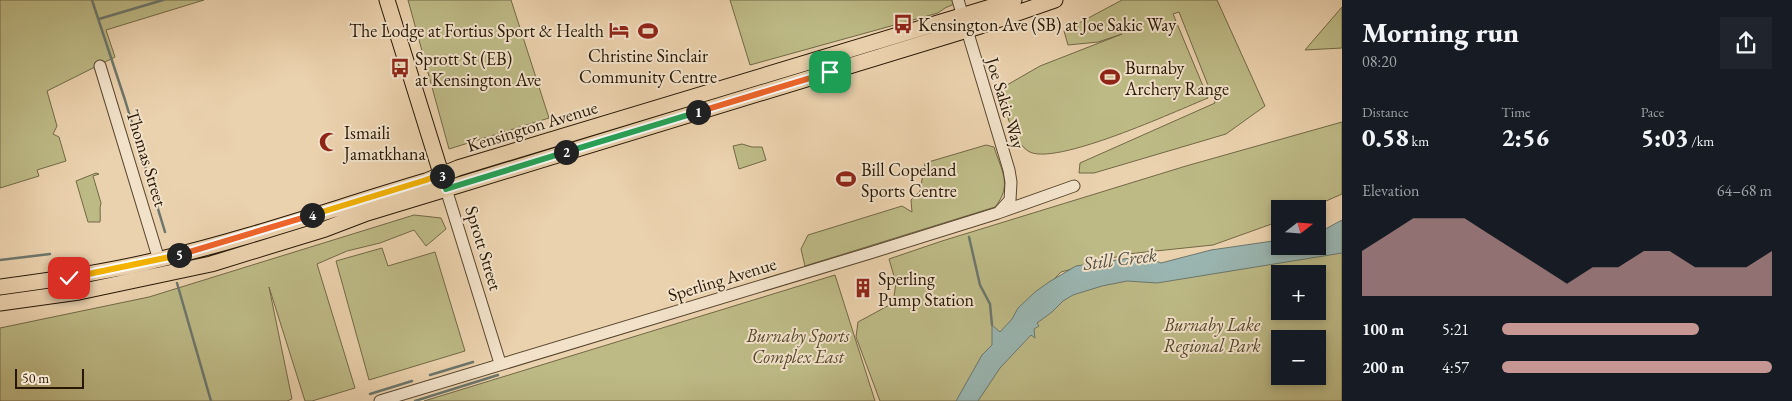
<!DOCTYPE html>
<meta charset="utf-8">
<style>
:root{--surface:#171b24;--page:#20242c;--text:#f1f3f6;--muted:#9ea1a6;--accent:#c59692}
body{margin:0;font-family:"EB Garamond",serif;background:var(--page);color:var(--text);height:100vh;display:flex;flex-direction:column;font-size:19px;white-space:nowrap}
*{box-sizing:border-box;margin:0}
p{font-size:16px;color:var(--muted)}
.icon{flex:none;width:28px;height:28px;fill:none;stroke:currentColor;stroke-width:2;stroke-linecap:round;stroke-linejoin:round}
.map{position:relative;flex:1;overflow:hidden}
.drawer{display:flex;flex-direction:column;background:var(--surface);width:450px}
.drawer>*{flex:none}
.needle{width:32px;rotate:73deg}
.fabs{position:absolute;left:1271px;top:200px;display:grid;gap:10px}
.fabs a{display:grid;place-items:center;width:55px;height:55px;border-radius:0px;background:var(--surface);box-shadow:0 2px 8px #0003;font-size:25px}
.scale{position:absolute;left:15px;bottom:12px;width:69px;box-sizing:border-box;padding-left:5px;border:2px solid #281705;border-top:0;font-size:14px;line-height:18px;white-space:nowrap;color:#281705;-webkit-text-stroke:4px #f2e2ca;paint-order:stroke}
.pin{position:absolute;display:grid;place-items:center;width:42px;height:42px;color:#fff;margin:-21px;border-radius:10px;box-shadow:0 2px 8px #0006}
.km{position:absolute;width:25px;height:25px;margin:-12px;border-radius:50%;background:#222;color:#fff;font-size:14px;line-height:25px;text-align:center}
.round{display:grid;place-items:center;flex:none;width:52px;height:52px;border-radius:0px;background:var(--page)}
.summary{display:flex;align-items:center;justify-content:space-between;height:85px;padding:0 20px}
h1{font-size:28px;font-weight:800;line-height:38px}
.stats{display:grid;grid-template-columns:repeat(3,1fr);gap:8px;height:85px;padding:5px 20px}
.stats div{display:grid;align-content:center}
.stats b{font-size:25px;font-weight:800}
.stats small{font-size:14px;font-weight:400}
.stats p{font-size:14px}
.chart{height:140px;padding:10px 20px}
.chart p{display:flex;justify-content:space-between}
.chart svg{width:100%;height:90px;margin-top:5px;fill:var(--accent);opacity:.7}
ul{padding:0 20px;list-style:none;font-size:16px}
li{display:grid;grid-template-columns:80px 60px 1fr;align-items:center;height:38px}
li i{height:12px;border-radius:6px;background:var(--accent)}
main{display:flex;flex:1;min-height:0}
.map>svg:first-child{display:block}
.green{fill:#bdba86;stroke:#726846;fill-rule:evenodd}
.water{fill:#9ab6b2;stroke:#6c766d}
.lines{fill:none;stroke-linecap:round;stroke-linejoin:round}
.stream{stroke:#6c766d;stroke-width:2.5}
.minor-casing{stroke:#59462f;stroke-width:13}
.major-casing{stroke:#281705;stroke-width:17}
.minor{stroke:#f2e2ca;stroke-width:11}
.major{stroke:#ebd2ae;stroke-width:15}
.split-1-casing{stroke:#fff;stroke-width:10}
.split-2-casing{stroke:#fff;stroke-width:10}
.split-3-casing{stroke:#fff;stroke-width:10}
.split-4-casing{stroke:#fff;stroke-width:10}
.split-5-casing{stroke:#fff;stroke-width:10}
.split-6-casing{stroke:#fff;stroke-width:10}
.split-1{stroke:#f0652b;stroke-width:6}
.split-2{stroke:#22a559;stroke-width:6}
.split-3{stroke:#22a559;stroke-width:6}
.split-4{stroke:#f5b400;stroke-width:6}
.split-5{stroke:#f0652b;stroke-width:6}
.split-6{stroke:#f5b400;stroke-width:6}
.labels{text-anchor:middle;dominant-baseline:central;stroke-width:4;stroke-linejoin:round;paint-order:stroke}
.poi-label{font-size:18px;fill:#281705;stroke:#f2e2ca;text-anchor:start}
.street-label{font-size:18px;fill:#281705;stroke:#f2e2ca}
.park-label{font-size:18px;font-style:italic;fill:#55482c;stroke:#f2e2ca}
.water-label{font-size:19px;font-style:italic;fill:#504f42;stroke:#f2e2ca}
</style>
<main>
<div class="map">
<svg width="1342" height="401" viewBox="0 0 1342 401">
<rect width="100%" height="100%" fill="#ebd2ae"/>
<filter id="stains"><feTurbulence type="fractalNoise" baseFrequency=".004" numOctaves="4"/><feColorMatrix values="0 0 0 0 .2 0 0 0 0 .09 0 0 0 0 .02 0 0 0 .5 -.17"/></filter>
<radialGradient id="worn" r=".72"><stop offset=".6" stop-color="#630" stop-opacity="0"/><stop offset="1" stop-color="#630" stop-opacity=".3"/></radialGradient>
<path class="green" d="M 0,0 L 204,0 L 106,30 L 115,57 L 47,91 L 57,126 L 53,134 L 59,137 L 66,161 L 37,170 L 39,176 L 0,188 Z
M 408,0 L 511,0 L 549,118 L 449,149 Z
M 730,0 L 964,0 L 945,8 L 938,13 L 750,65 Z
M 1122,0 L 1217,0 L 1265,106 L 1226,134 L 1094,173 L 1079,173 L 1080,163 L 1215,103 L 1179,12 L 1173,14 L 1208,98 C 1178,110 1053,168 1028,151 C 1016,143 1009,123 1006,111 C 1004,103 1004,96 1000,89 L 1040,66 L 1122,34 L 1098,42 L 1068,45 L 1064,31 Z
M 1342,7 L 1342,48 L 1305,50 Z
M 1342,122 L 1342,194 L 1308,209 L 1280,209 L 1280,221 L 1213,245 L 1127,254 L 1061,272 L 1010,324 L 959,401 L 880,401 L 856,337 L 858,322 L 893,303 L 896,283 L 889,259 L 942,241 L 1186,166 Z
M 742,144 L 752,147 L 762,147 L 766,160 L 739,169 L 733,146 Z
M 986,145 L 994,147 C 1001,170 1013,185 995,207 L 805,266 L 801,249 L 808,235 L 902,206 L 912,212 L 911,200 L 920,191 L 925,163 Z
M 96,173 L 99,174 L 93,176 L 101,203 C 99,208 101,216 100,222 L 88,222 L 76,181 Z
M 414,215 L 441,218 L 446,229 L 426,246 L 414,230 L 380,243 L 347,251 L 317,264 L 355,388 L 312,401 L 305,401 L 269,287 L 292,399 L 287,401 L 0,401 L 0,328 L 149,297 Z
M 1342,246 L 1342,401 L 974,401 L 1051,300 L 1113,278 ZM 1280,274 L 1318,274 L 1318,311 L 1280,311 ZM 1280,339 L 1318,339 L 1318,376 L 1280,376 Z
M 382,248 L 388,266 L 435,252 L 465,351 L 369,380 L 336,261 Z
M 835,275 L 875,401 L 424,401 Z"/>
<path class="water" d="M 1342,220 L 1342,253 L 1157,283 L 1127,281 L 1102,286 L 1073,295 L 1063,301 L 1052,312 L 1037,323 L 1039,326 L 1034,329 L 1035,338 L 1031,335 L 1000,368 L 978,401 L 956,401 L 982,355 L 992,345 L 992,325 L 1000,332 L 1012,319 L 1018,308 L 1035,292 L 1049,282 L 1076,266 L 1144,256 L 1161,263 L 1211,250 L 1280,240 L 1280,246 L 1318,246 L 1318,233 Z"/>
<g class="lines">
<path class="stream" d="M 92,0 L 125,100 L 165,232
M 99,19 L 163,0
M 969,237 L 980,285 L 990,304 L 992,325
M 0,260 L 50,254
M 177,283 L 211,401
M 430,375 L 473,362
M 370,394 L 412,381
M 415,401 L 498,375"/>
<defs>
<path id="minor" d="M 958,0 L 1009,170 L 1011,182 L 1010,200 L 1000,211
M 100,66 L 159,260
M 446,189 L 500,363
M 380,401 L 870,253 L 998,213 L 1074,186"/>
<path id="major" d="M 387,0 L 444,183
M 0,287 C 54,280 108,272 161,259 C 250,238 338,207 426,181 L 458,168 L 1014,0
M 0,303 L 79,292 L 211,264 L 325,229 L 367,213 L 446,189 L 980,26 L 1055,0"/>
</defs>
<use href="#minor" class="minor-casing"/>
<use href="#major" class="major-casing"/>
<use href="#minor" class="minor"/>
<use href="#major" class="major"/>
</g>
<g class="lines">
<defs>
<path id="split-1" d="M 698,112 L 830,72"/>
<path id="split-2" d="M 566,152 L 698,112"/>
<path id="split-3" d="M 442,176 L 446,189 L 566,152"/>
<path id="split-4" d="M 312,215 L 426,180 L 441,174 L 442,176"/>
<path id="split-5" d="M 179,255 L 312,215"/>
<path id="split-6" d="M 69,278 L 179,255"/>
</defs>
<use href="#split-1" class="split-1-casing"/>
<use href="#split-2" class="split-2-casing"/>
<use href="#split-3" class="split-3-casing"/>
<use href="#split-4" class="split-4-casing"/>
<use href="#split-5" class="split-5-casing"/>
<use href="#split-6" class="split-6-casing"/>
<use href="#split-1" class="split-1"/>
<use href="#split-2" class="split-2"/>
<use href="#split-3" class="split-3"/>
<use href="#split-4" class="split-4"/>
<use href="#split-5" class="split-5"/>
<use href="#split-6" class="split-6"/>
</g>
<defs>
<symbol id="bus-bare" viewBox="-9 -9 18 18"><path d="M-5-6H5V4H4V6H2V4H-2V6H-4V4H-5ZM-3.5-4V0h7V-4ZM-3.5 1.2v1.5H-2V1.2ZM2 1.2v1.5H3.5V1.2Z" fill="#8f2418" stroke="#f2e2ca" stroke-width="2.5" paint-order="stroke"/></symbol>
<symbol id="hotel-bare" viewBox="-9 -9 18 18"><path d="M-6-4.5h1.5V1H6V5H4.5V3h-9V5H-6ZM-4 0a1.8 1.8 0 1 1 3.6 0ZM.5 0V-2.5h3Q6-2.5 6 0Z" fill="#8f2418" stroke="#f2e2ca" stroke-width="2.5" paint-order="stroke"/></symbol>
<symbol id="stadium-bare" viewBox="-9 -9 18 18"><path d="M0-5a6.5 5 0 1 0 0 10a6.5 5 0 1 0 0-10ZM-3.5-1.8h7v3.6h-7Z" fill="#8f2418" stroke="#f2e2ca" stroke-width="2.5" paint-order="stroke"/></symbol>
<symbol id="mosque-bare" viewBox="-9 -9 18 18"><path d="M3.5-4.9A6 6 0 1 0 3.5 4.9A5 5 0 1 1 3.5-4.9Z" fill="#8f2418" stroke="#f2e2ca" stroke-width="2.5" paint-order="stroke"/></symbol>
<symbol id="building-bare" viewBox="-9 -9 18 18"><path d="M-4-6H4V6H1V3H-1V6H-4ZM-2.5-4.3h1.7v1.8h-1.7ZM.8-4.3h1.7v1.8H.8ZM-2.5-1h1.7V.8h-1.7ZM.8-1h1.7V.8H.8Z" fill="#8f2418" stroke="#f2e2ca" stroke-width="2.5" paint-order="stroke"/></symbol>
</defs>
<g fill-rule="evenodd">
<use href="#bus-bare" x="889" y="10" width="28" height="28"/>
<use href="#hotel-bare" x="605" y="16" width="28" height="28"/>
<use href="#stadium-bare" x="634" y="17" width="28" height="28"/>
<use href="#bus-bare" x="386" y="54" width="28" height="28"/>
<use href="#stadium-bare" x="1096" y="63" width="28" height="28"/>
<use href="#mosque-bare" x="315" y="128" width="28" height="28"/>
<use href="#stadium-bare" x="832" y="165" width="28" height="28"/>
<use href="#building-bare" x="849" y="274" width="28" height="28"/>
</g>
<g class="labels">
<g class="poi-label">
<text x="918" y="24">Kensington Ave (SB) at Joe Sakic Way</text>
<text x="604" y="30" text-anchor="end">The Lodge at Fortius Sport &amp; Health</text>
<text x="648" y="55" text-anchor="middle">Christine Sinclair<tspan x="648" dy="21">Community Centre</tspan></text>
<text x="415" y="58">Sprott St (EB)<tspan x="415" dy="21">at Kensington Ave</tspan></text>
<text x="1125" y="67">Burnaby<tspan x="1125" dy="21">Archery Range</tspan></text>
<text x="344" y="132">Ismaili<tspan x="344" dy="21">Jamatkhana</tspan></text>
<text x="861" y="169">Bill Copeland<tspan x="861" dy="21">Sports Centre</tspan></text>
<text x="878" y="278">Sperling<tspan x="878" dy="21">Pump Station</tspan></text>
</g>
<g class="street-label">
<text transform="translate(1006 103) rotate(73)">Joe Sakic Way</text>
<text transform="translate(532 126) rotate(-17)">Kensington Avenue</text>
<text transform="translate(147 158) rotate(73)">Thomas Street</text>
<text transform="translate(484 248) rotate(73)">Sprott Street</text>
<text transform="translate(722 279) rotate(-17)">Sperling Avenue</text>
</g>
<g class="park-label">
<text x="1212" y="324">Burnaby Lake<tspan x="1212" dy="21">Regional Park</tspan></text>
<text x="798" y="335">Burnaby Sports<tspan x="798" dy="21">Complex East</tspan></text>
</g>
<g class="water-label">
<text transform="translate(1120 259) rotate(-7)">Still Creek</text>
</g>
</g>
<rect width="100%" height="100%" filter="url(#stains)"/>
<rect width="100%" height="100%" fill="url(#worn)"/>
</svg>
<div class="fabs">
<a><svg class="needle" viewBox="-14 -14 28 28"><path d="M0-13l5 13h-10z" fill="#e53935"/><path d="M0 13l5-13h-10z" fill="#9ea1a6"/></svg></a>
<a>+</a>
<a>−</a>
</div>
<div class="scale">50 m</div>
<div class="pin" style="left:830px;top:72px;background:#1e9e55"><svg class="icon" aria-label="arrive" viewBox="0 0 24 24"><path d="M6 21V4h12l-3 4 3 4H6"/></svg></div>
<div class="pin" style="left:69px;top:278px;background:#d93025"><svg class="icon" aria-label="check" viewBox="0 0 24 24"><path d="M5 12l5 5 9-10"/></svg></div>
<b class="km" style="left:698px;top:112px">1</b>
<b class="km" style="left:566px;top:152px">2</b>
<b class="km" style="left:442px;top:176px">3</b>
<b class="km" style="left:312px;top:215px">4</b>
<b class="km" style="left:179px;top:255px">5</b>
</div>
<section class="drawer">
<div class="summary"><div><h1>Morning run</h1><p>08:20</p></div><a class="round"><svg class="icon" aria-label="share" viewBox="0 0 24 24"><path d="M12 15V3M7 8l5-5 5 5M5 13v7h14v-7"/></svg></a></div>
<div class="stats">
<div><p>Distance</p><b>0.58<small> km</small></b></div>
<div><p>Time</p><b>2:56</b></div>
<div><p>Pace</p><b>5:03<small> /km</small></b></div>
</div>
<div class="chart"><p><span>Elevation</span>64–68 m</p>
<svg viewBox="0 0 160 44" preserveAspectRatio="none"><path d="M0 44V22L10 14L20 6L30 6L40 6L50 14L60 22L70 30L80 38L90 30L100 30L110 22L120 22L130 30L140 30L150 30L160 22V44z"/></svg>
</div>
<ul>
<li><b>100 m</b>5:21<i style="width:73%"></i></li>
<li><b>200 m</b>4:57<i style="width:100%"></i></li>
</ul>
</section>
</main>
